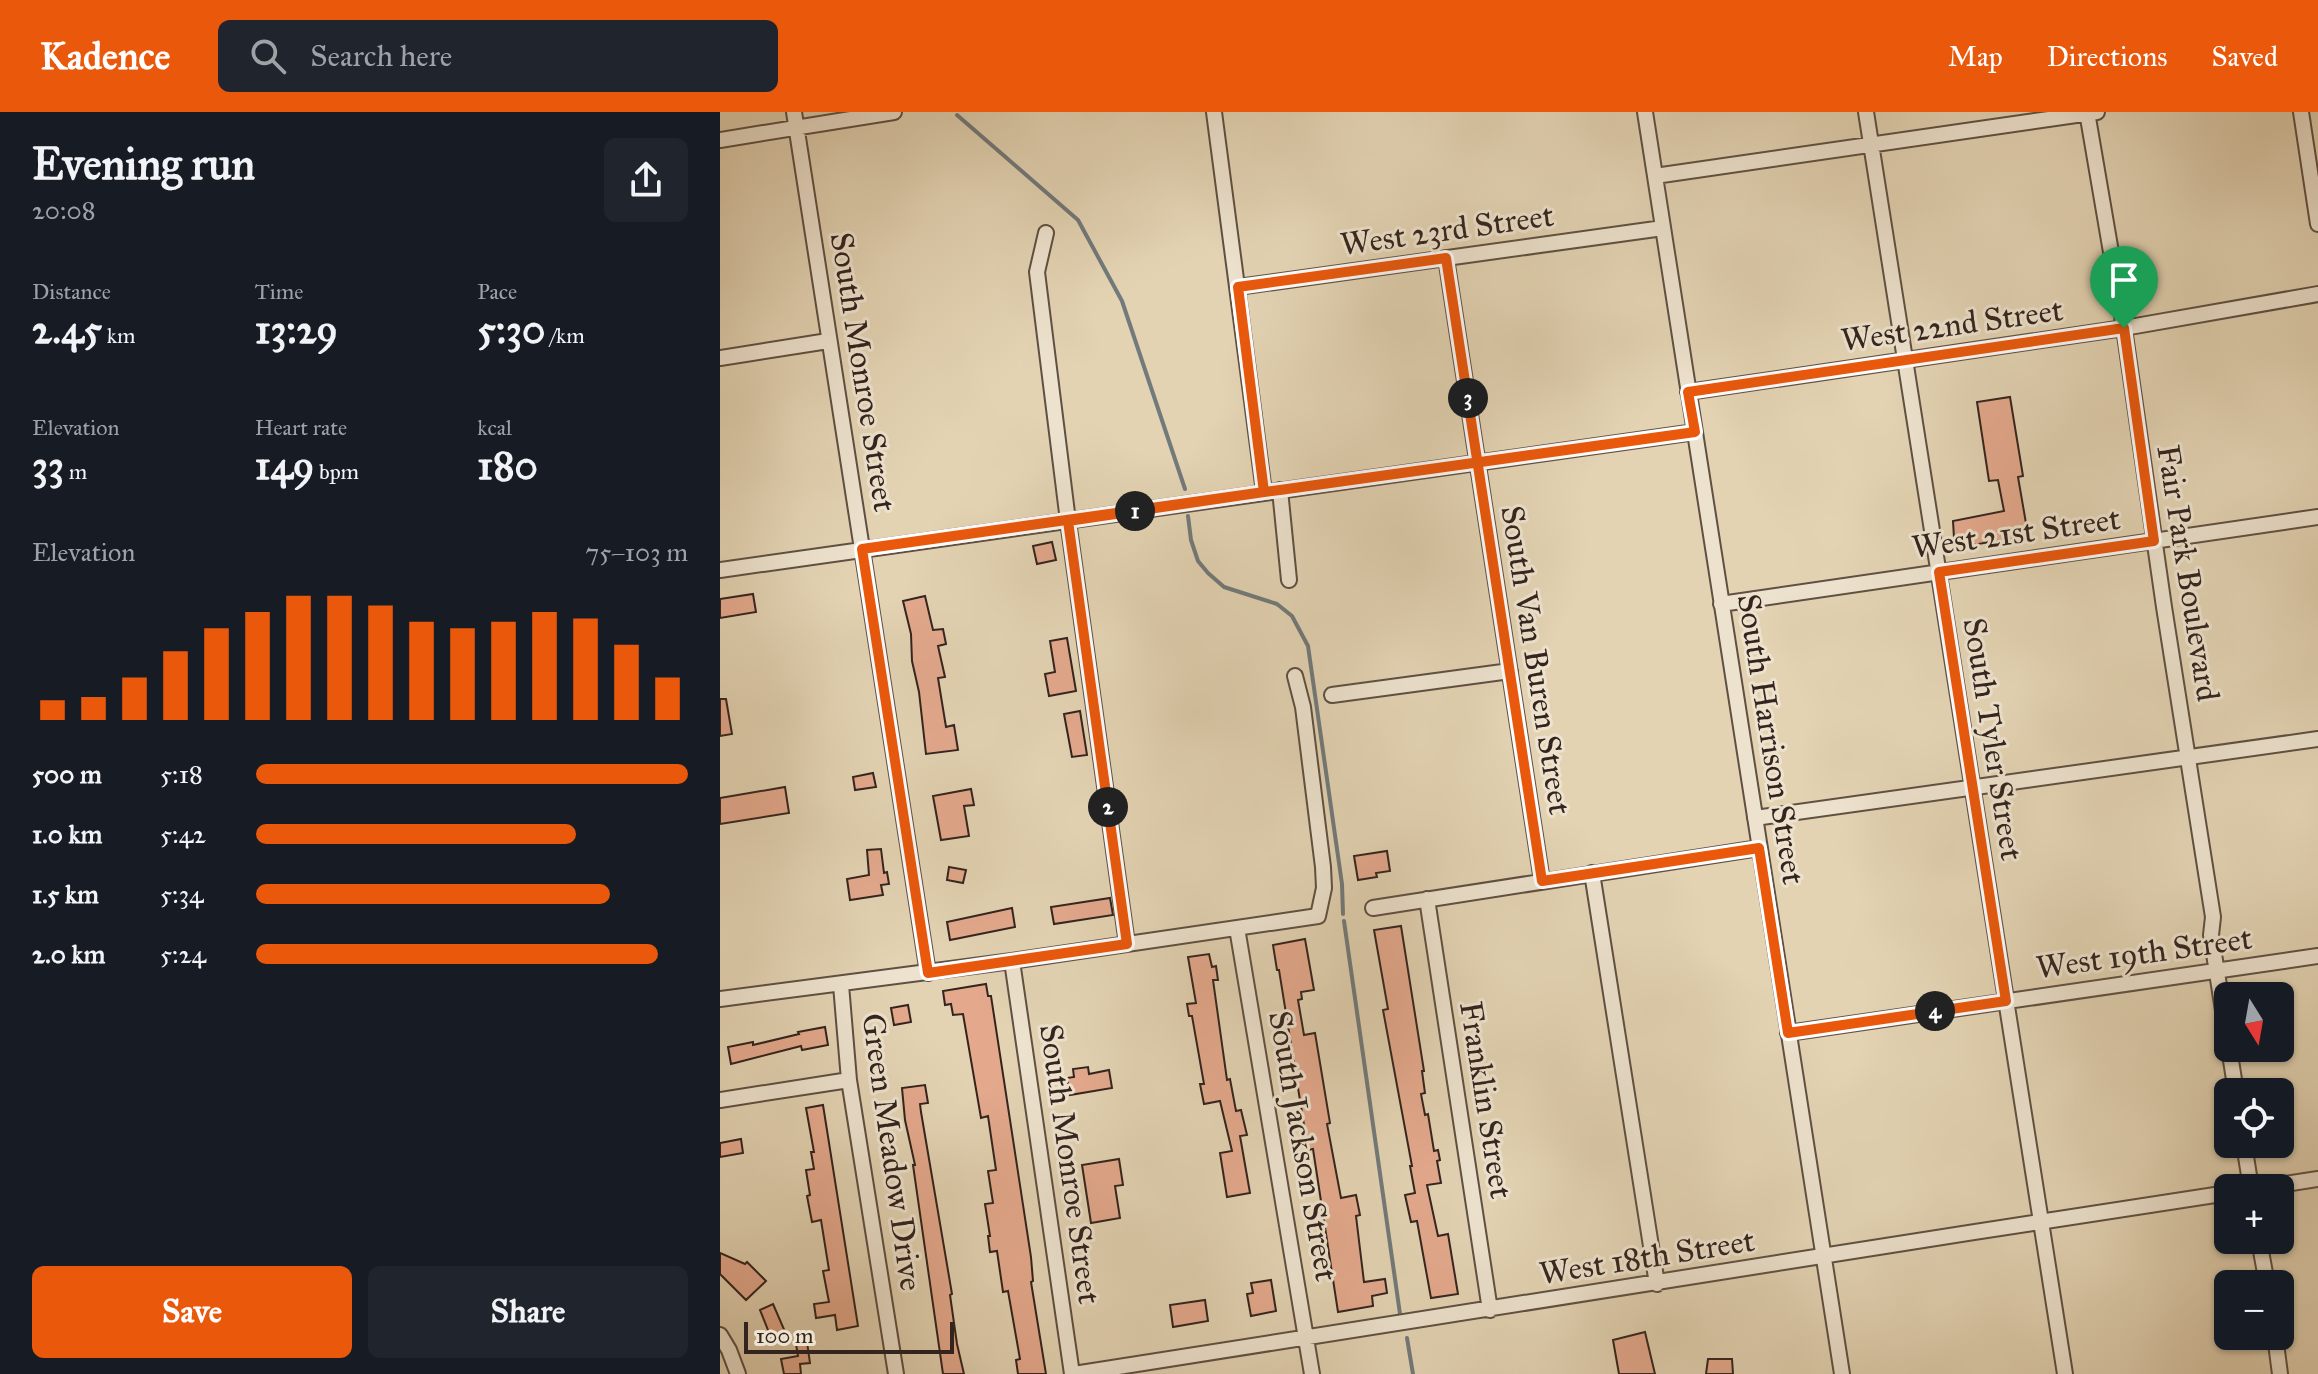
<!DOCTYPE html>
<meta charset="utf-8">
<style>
:root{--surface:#171b24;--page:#20242c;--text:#f1f3f6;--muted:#9ea1a6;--accent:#ea580c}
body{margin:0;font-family:"IM FELL Great Primer",serif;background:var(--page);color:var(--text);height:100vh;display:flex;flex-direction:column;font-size:30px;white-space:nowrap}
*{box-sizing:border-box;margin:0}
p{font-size:26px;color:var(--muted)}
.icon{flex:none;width:44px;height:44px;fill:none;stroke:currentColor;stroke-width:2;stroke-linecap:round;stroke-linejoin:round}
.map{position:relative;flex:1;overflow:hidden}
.panel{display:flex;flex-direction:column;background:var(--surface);width:720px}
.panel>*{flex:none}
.needle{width:52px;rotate:169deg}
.tools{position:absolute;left:1494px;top:870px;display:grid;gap:16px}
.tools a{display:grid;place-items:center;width:80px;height:80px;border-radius:12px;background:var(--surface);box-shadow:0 2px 6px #0004;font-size:40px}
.scale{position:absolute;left:24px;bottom:20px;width:210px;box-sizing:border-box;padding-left:8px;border:4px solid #33241e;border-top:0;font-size:22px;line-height:28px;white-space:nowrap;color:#33241e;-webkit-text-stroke:6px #ede2ce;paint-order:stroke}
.pin{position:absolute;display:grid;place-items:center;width:68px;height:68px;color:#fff;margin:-82px -34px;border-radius:50% 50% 50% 0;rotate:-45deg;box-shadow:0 0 8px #0007}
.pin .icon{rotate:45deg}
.km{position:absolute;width:40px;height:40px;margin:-20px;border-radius:50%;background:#222;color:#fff;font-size:22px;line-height:40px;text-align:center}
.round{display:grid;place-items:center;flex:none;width:84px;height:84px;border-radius:12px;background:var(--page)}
.summary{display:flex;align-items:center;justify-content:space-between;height:136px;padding:0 32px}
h1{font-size:44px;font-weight:800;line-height:60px}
.stats{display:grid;grid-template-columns:repeat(3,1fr);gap:12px;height:136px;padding:8px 32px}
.stats div{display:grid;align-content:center}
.stats b{font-size:40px;font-weight:800}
.stats small{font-size:22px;font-weight:400}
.stats p{font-size:22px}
.chart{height:224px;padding:16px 32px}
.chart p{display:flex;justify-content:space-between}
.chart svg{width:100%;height:144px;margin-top:8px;stroke:var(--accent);stroke-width:6}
.primary-button{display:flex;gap:16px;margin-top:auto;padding:16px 32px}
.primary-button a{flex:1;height:92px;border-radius:12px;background:var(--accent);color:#fff;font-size:32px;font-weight:800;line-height:92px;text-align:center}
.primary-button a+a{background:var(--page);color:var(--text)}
ul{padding:0 32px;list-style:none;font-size:26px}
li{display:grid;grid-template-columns:128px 96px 1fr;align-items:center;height:60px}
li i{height:20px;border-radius:10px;background:var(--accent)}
header{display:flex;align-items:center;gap:48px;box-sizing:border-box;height:112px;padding:0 40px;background:var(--accent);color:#fff}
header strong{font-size:38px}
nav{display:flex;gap:44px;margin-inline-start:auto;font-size:28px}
.search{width:560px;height:72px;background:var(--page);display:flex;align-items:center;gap:20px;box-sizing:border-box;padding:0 28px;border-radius:12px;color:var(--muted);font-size:30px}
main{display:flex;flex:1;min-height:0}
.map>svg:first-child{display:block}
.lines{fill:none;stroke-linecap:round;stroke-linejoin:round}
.stream{stroke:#727a7b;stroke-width:4}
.building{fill:#e4a98d;stroke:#33241e;stroke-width:2}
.minor-casing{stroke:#5f5043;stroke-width:18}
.minor{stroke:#ede2ce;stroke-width:14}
.route-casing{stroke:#fff;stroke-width:16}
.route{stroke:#ea580c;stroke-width:10}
.labels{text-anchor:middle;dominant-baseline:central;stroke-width:6;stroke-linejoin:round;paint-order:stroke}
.street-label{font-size:32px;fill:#33241e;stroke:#ede2ce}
</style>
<header>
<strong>Kadence</strong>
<div class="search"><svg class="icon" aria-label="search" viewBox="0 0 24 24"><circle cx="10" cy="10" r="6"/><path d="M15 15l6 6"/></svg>Search here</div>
<nav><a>Map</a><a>Directions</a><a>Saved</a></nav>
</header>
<main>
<section class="panel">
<div class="summary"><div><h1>Evening run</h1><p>20:08</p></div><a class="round"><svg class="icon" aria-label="share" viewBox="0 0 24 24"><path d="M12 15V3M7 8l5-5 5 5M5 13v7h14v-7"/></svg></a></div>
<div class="stats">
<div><p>Distance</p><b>2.45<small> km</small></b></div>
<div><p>Time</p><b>13:29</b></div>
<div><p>Pace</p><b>5:30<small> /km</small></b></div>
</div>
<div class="stats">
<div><p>Elevation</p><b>33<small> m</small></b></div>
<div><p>Heart rate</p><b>149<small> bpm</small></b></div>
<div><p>kcal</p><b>180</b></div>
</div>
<div class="chart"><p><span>Elevation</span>75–103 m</p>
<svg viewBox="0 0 160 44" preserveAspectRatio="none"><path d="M5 44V38M15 44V37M25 44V31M35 44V23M45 44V16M55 44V11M65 44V6M75 44V6M85 44V9M95 44V14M105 44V16M115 44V14M125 44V11M135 44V13M145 44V21M155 44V31"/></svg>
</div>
<ul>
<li><b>500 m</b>5:18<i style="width:100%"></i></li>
<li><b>1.0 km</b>5:42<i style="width:74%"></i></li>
<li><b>1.5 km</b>5:34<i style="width:82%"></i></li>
<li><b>2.0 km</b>5:24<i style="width:93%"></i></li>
</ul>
<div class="primary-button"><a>Save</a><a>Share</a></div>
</section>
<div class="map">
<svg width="1598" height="1262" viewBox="0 0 1598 1262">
<rect width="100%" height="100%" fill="#e3d3b3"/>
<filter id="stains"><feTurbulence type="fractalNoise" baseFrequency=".0025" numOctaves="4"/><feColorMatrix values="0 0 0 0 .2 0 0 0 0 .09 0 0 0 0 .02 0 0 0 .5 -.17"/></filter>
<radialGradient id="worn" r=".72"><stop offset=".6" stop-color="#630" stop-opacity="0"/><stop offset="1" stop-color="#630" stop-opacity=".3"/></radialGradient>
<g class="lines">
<path class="stream" d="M 237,3 L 358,108 L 402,189 L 465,377
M 468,404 L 471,428 L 478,449 L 488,461 L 504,475 L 557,492 L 572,504 L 588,534 L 622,772 L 623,802
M 624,809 L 680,1202
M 687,1226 L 693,1262"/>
</g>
<path class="building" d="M 1290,285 L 1303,364 L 1298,365 L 1307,417 L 1294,419 L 1295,426 L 1240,435 L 1236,425 L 1234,426 L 1233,409 L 1284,399 L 1278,368 L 1269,369 L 1257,290 Z
M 332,430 L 336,448 L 317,452 L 313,434 Z
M 33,482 L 36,500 L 0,506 L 0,487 Z
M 205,484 L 213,518 L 223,517 L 226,532 L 218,534 L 225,565 L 218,566 L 226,615 L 234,613 L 238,638 L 206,642 L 199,580 L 192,549 L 191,522 L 183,489 Z
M 347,526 L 356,579 L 329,584 L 325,562 L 335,560 L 330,529 Z
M 0,587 L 6,587 L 12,622 L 0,624 Z
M 360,599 L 367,643 L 352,645 L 344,602 Z
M 153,661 L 156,675 L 135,678 L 133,665 Z
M 65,675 L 69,701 L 0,712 L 0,686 Z
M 251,677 L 254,693 L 244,694 L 249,724 L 221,728 L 213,684 Z
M 161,737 L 164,761 L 167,760 L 169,772 L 161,773 L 163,783 L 130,788 L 127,767 L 149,763 L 147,738 Z
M 667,739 L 670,759 L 656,761 L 657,765 L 638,768 L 634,744 Z
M 229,755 L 246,758 L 243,771 L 227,768 Z
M 390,786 L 393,803 L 334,812 L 331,795 Z
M 292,796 L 295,815 L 230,828 L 227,810 Z
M 681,814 L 704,959 L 702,959 L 705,981 L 701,982 L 705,1003 L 708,1002 L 714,1039 L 718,1038 L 720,1048 L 717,1049 L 721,1071 L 707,1073 L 718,1124 L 728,1122 L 738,1182 L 711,1186 L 697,1109 L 691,1110 L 685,1083 L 695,1081 L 690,1054 L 692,1054 L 663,898 L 668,897 L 654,818 Z
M 585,827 L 594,878 L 581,880 L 582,887 L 578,888 L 584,923 L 595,921 L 610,1011 L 607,1012 L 621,1086 L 636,1083 L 640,1103 L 636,1104 L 644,1170 L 665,1167 L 667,1181 L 652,1184 L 653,1194 L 618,1200 L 593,1037 L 588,1038 L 559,858 L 557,858 L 553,833 Z
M 489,842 L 492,855 L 496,854 L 498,868 L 493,868 L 507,968 L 510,967 L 516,999 L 521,998 L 527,1023 L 520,1024 L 530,1081 L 507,1085 L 500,1041 L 512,1039 L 500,989 L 484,992 L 480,972 L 484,972 L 472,904 L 469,904 L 467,892 L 476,891 L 468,845 Z
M 266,872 L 268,884 L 271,884 L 311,1145 L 313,1169 L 311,1170 L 326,1262 L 298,1262 L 296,1248 L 300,1247 L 288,1179 L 283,1180 L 277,1139 L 270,1140 L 268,1124 L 270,1124 L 265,1092 L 273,1091 L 268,1059 L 276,1058 L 268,1004 L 261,1006 L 243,902 L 233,903 L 231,892 L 225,893 L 223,879 Z
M 188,893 L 191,910 L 174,913 L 171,896 Z
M 105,915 L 108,933 L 82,938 L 81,934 L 11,952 L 8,935 L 33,930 L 33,933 L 79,922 L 78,920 Z
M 368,955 L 369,962 L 389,958 L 392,976 L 350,983 L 347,966 L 354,965 L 353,957 Z
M 205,973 L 208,991 L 200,992 L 201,1000 L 232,1182 L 230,1183 L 237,1232 L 244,1262 L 223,1262 L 193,1053 L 195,1053 L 185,1008 L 182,976 Z
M 103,993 L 138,1214 L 117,1218 L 115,1203 L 96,1206 L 94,1192 L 109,1190 L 103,1159 L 109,1158 L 101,1108 L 92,1110 L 87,1084 L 90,1083 L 86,1058 L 94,1057 L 91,1040 L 94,1040 L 86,996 Z
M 21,1027 L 23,1041 L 0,1045 L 0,1031 Z
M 399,1047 L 403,1073 L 395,1074 L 400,1106 L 371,1111 L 362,1053 Z
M 0,1141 L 25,1152 L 27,1150 L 46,1169 L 26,1188 L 0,1162 Z
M 551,1168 L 556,1199 L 531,1204 L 527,1182 L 533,1181 L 531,1171 Z
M 485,1188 L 488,1209 L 453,1215 L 450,1193 Z
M 53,1192 L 66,1222 L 52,1228 L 40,1198 Z
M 925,1220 L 935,1262 L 899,1262 L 893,1228 Z
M 87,1230 L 90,1251 L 80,1252 L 81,1262 L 64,1262 L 61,1247 L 78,1244 L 76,1232 Z
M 988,1247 L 1012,1247 L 1013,1262 L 986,1262 Z"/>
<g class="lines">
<defs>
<path id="minor" d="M 74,0 L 208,861
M 494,0 L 544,380
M 925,0 L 1122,1262
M 1146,0 L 1345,1262
M 1367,0 L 1404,216 L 1444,495 L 1493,805 L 1491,823 L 1508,930
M 1581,0 L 1598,112
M 0,28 L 174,0
M 935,64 L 1377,0
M 326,121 L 317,160 L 348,409 L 407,832
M 726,146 L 822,769
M 518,175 L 943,116
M 0,246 L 108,229
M 968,280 L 1404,216 L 1598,182
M 560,378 L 569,468
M 0,458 L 975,320
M 1001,492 L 1598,405
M 612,583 L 790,559
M 1035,706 L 1598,627
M 872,761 L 937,1172
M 707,787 L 770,1198
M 653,796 L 1039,736
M 517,816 L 592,1262
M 292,849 L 352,1262
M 121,873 L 129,968 L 176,1262
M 0,887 L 292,849 L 598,804 L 604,776 L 603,755 L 583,595 L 575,564
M 1068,921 L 1598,844
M 1509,936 L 1516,980
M 0,988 L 129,968
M 1524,1032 L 1531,1076
M 1539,1076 L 1598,1067
M 1539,1128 L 1547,1172
M 0,1223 L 9,1238 L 18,1262
M 1555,1224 L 1560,1262
M 354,1262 C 739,1203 1123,1139 1508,1081"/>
</defs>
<use href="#minor" class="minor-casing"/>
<use href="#minor" class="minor"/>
</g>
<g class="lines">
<defs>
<path id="route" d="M 1404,216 L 968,280 L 975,320 L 560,378 L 544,380 C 410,400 276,419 142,437 L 208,861 L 407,832 L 348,409 L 544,380 L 518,175 L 726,146 C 758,354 790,561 822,769 L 1039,736 L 1068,921 L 1286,889 L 1219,460 L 1434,429 L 1404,216"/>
</defs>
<use href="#route" class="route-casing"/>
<use href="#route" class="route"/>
</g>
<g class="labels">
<g class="street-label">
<text transform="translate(727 118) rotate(-8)">West 23rd Street</text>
<text transform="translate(1232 213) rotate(-8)">West 22nd Street</text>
<text transform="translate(143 260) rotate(81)">South Monroe Street</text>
<text transform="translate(1296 421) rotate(-8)">West 21st Street</text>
<text transform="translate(1468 461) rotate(81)">Fair Park Boulevard</text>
<text transform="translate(816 548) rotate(81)">South Van Buren Street</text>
<text transform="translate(1051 627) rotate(81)">South Harrison Street</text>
<text transform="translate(1273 627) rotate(81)">South Tyler Street</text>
<text transform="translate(1424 841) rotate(-8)">West 19th Street</text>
<text transform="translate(766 988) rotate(81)">Franklin Street</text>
<text transform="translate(583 1034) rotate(80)">South Jackson Street</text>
<text transform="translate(172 1040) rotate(82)">Green Meadow Drive</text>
<text transform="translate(350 1052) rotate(82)">South Monroe Street</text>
<text transform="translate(927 1145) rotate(-9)">West 18th Street</text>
</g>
</g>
<rect width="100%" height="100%" filter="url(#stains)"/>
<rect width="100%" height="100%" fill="url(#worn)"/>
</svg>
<div class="tools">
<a><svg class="needle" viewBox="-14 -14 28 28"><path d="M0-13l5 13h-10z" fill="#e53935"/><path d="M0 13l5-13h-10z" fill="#9ea1a6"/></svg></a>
<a><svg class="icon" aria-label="locate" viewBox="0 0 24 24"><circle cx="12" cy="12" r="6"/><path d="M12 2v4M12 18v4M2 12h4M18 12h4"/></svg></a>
<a>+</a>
<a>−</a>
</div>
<div class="scale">100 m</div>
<div class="pin" style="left:1404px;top:216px;background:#1e9e55"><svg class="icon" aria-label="arrive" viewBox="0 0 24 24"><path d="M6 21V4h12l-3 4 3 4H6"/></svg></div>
<b class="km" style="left:415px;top:399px">1</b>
<b class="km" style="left:388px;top:695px">2</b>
<b class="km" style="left:748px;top:286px">3</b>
<b class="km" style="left:1215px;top:899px">4</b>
</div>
</main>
